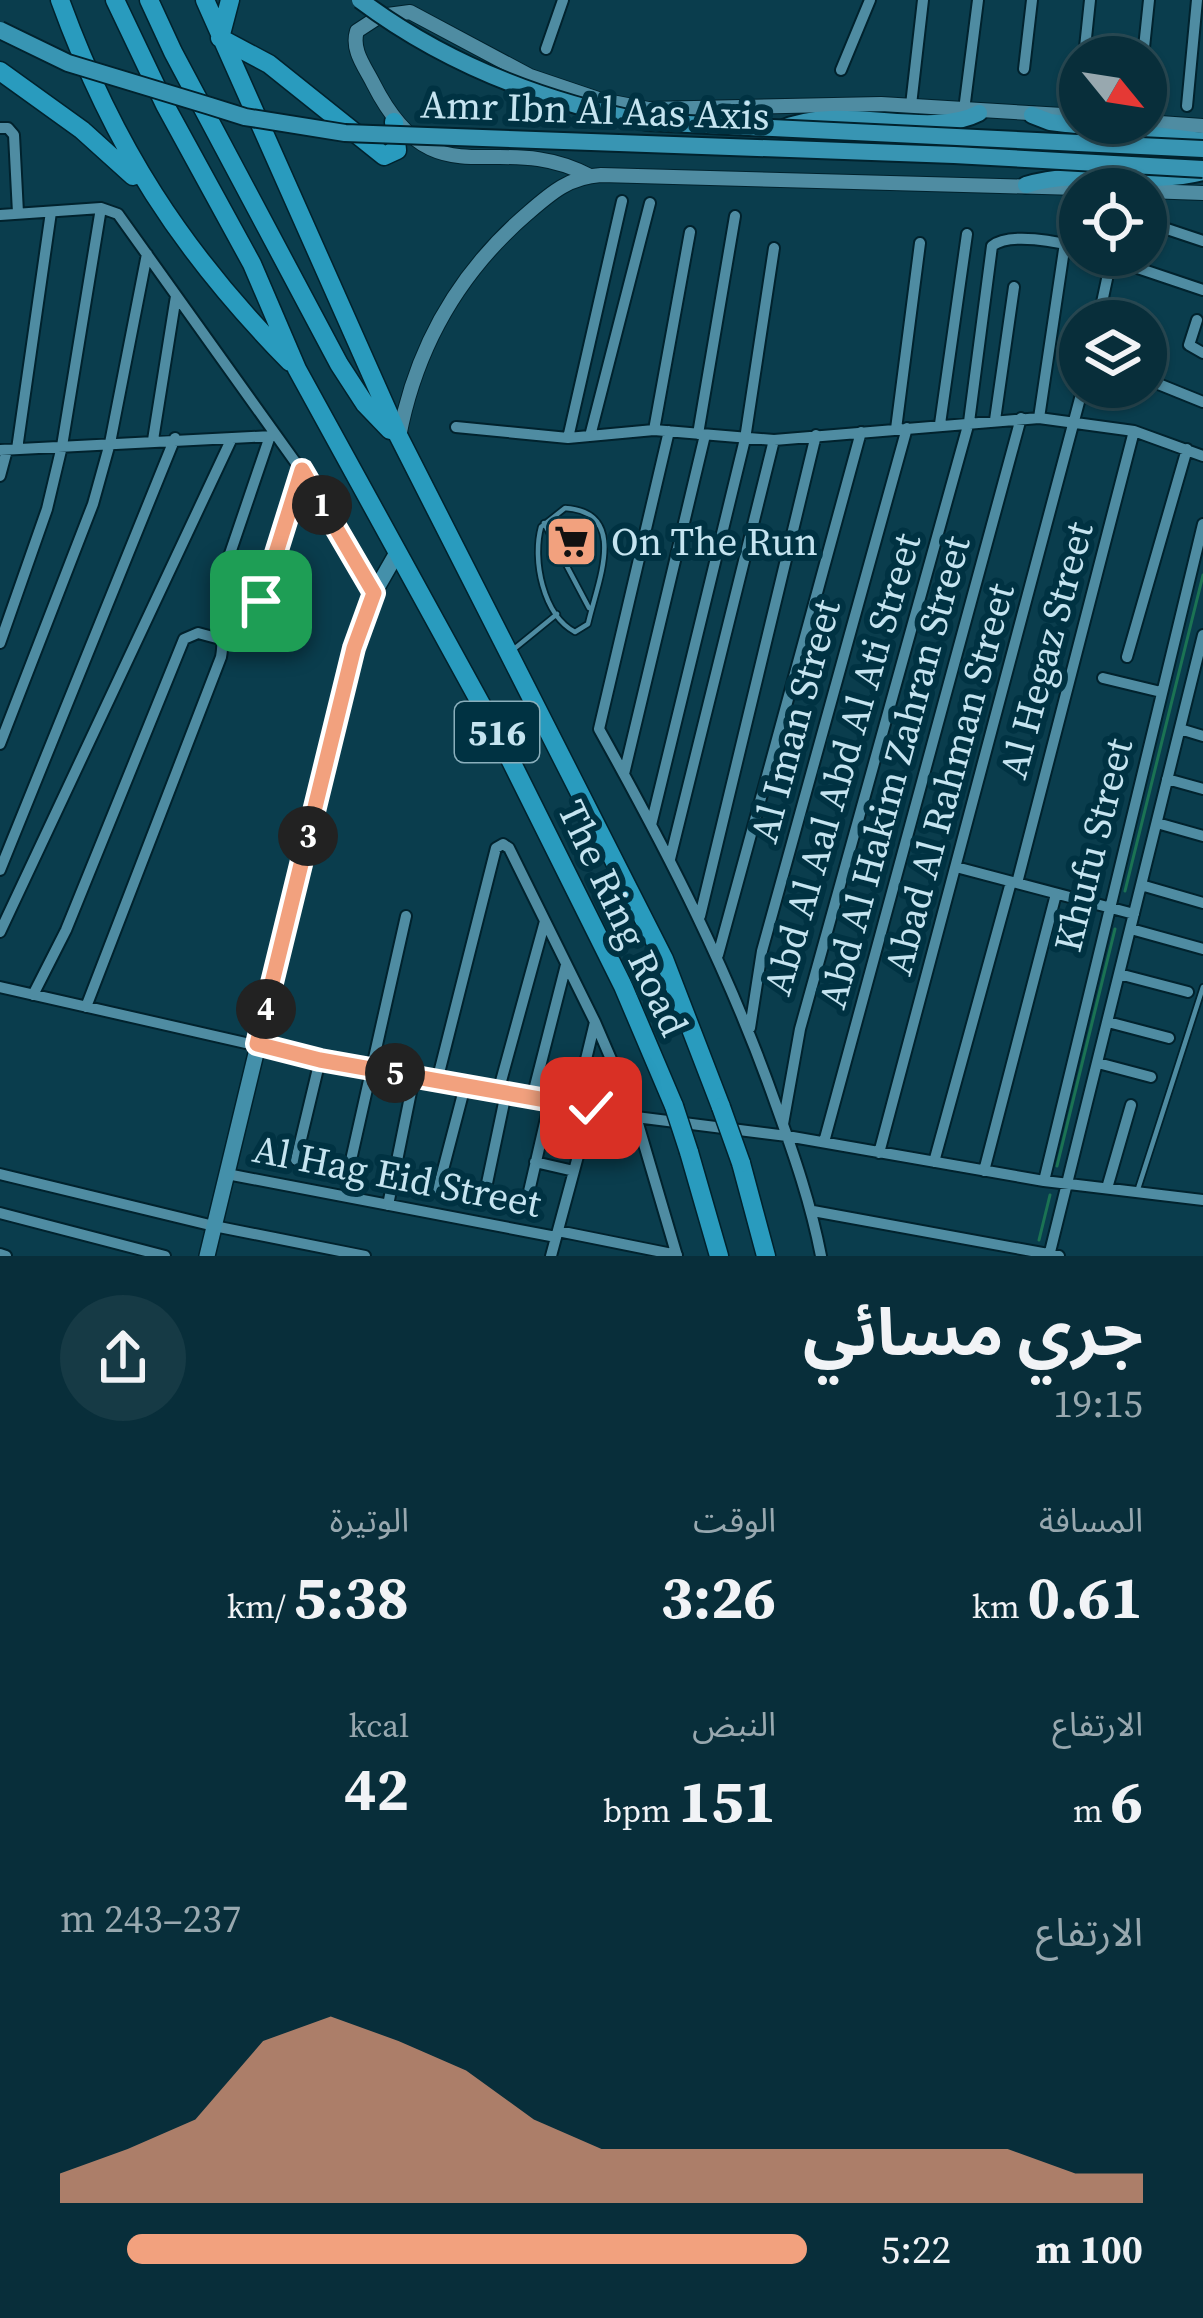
<!DOCTYPE html>
<html lang="ar">
<meta charset="utf-8">
<style>
:root{--surface:#082e3a;--page:#163a45;--text:#f1f3f6;--muted:#98a8af;--line:#294a54;--accent:#f2a17e}
body{margin:0;font-family:"Source Serif 4","Noto Sans Arabic",serif;background:var(--page);color:var(--text);direction:rtl;height:100vh;display:flex;flex-direction:column;font-size:45px;white-space:nowrap}
*{box-sizing:border-box;margin:0}
p{font-size:39px;color:var(--muted)}
.icon{flex:none;width:66px;height:66px;fill:none;stroke:currentColor;stroke-width:2;stroke-linecap:round;stroke-linejoin:round}
.map{position:relative;height:1256px;overflow:hidden;direction:ltr}
.drawer{display:flex;flex-direction:column;background:var(--surface);flex:1}
.drawer>*{flex:none}
.needle{width:78px;rotate:120deg}
.tools{position:absolute;left:1059px;top:36px;display:grid;gap:24px}
.tools a{display:grid;place-items:center;width:108px;height:108px;border-radius:50%;background:var(--surface);box-shadow:0 3px 9px #0004,0 0 0 3px var(--line);font-size:60px}
.pin{position:absolute;display:grid;place-items:center;width:102px;height:102px;color:#fff;margin:-51px;border-radius:24px;box-shadow:0 6px 18px #0006}
.km{position:absolute;width:60px;height:60px;margin:-30px;border-radius:50%;background:#222;color:#fff;font-size:33px;line-height:60px;text-align:center}
.round{display:grid;place-items:center;flex:none;width:126px;height:126px;border-radius:63px;background:var(--page)}
.summary{display:flex;align-items:center;justify-content:space-between;height:204px;padding:0 60px}
h1{font-size:66px;font-weight:700;line-height:90px}
.stats{display:grid;grid-template-columns:repeat(3,1fr);gap:18px;height:204px;padding:12px 60px}
.stats div{display:grid;align-content:center}
.stats b{font-size:60px;font-weight:700}
.stats small{font-size:33px;font-weight:400}
.stats p{font-size:33px}
.chart{height:336px;padding:24px 60px}
.chart p{display:flex;justify-content:space-between}
.chart svg{width:100%;height:216px;margin-top:12px;fill:var(--accent);opacity:.7}
ul{padding:0 60px;list-style:none;font-size:39px}
li{display:grid;grid-template-columns:192px 144px 1fr;align-items:center;height:90px}
li i{height:30px;border-radius:15px;background:var(--accent)}
.map>svg:first-child{display:block}
.lines{fill:none;stroke-linecap:round;stroke-linejoin:round}
.stream{stroke:#1b7353;stroke-width:3}
.service-casing{stroke:#01222d;stroke-width:8}
.minor-casing{stroke:#01222d;stroke-width:14}
.tertiary-casing{stroke:#01222d;stroke-width:16}
.secondary-casing{stroke:#01222d;stroke-width:18}
.primary-casing{stroke:#01222d;stroke-width:20}
.motorway-casing{stroke:#01222d;stroke-width:21}
.service{stroke:#4f8ca2;stroke-width:4.5}
.minor{stroke:#4f8ca2;stroke-width:10}
.tertiary{stroke:#4f8ca2;stroke-width:14}
.secondary{stroke:#4490aa;stroke-width:15}
.primary{stroke:#3895b3;stroke-width:16}
.motorway{stroke:#299bbe;stroke-width:18}
.primary-bridge-casing{stroke:#01222d;stroke-width:20;stroke-linecap:butt}
.motorway-bridge-casing{stroke:#01222d;stroke-width:21;stroke-linecap:butt}
.primary-bridge{stroke:#3895b3;stroke-width:16}
.motorway-bridge{stroke:#299bbe;stroke-width:18}
.route-casing{stroke:#fff;stroke-width:24}
.route{stroke:#f2a17e;stroke-width:15}
.labels{text-anchor:middle;dominant-baseline:central;stroke-width:12;stroke-linejoin:round;paint-order:stroke}
.shield{fill:#003242;stroke:#8aafbc;stroke-width:3}
.shield-label{font-size:36px;font-weight:bold;fill:#c5e4f0}
.street-label{font-size:39px;fill:#c5e4f0;stroke:#003242}
.poi-label{font-size:39px;fill:#c5e4f0;stroke:#003242;text-anchor:start}
</style>
<div class="map">
<svg width="1203" height="1256" viewBox="0 0 1203 1256">
<rect width="100%" height="100%" fill="#0a3d4d"/>
<g class="lines">
<path class="stream" d="M 1125,891 L 1203,575
M 1057,1166 L 1115,929
M 1039,1240 L 1050,1195"/>
<defs>
<path id="service" d="M 565,508 C 630,512 597,583 588,624 L 575,632 C 543,615 532,560 541,527 Z
M 544,523 L 589,608
M 514,649 L 557,614
M 1137,1192 L 1203,987"/>
<path id="minor" d="M 546,49 L 563,0
M 1084,57 L 1090,0
M 1143,57 L 1149,0
M 1024,69 L 1032,0
M 841,70 L 870,0
M 911,105 L 923,0
M 1187,106 L 1197,0
M 964,110 L 978,0
M 1077,116 L 1080,90
M 0,128 L 8,128 L 14,135 L 18,213
M 0,215 L 101,208 L 118,214 L 301,470 L 374,593
M 1146,222 L 1203,241
M 1099,255 L 1203,290
M 1197,320 L 1189,345 L 1203,353
M 1098,321 L 1107,279
M 1146,379 L 1203,402
M 1039,418 L 1065,243
M 995,420 L 1014,287
M 940,424 L 967,234
M 456,427 L 568,438 L 654,430 L 774,440 L 1039,418 L 1134,431 L 1203,456
M 896,429 L 920,243
M 654,430 L 690,232
M 669,431 L 599,729 C 668,853 729,971 776,1105 C 794,1155 811,1204 821,1256
M 698,434 L 735,216
M 590,436 L 650,203
M 568,438 L 622,201
M 153,440 L 176,296
M 17,449 L 51,212
M 0,450 L 272,436
M 0,476 L 7,450
M 261,601 L 301,470
M 0,643 L 47,509 L 62,446 L 101,208
M 1127,657 L 1187,449
M 1103,678 L 1161,692
M 1180,729 L 1203,736
M 0,744 L 93,504 L 110,443 L 147,254
M 624,774 L 705,435
M 1167,779 L 1203,789
M 1157,823 L 1203,836
M 651,825 L 745,439 L 774,248
M 670,859 L 774,440
M 956,867 L 1134,914
M 0,870 L 175,438
M 1017,883 L 1134,431
M 1141,885 L 1203,903
M 700,916 L 816,435
M 1131,929 L 1203,949
M 0,932 L 232,438
M 718,955 L 861,432
M 1119,974 L 1188,992
M 0,987 L 320,1060 L 636,1117 L 787,1136 L 1044,1181 L 1203,1200
M 33,995 L 66,930 L 184,639 L 198,633 L 224,640
M 86,1007 L 221,657 C 226,631 217,606 221,580 L 270,436
M 1108,1022 L 1169,1038
M 750,1028 L 762,951 L 907,428
M 1098,1063 L 1151,1077
M 437,1081 L 496,848 L 503,844 L 509,848 L 595,1022 L 636,1117 L 677,1256
M 498,1092 L 545,921
M 532,1098 L 566,965
M 575,1105 L 595,1022
M 783,1124 L 800,1029 L 969,422 L 992,246 C 1009,232 1059,241 1080,249
M 824,1142 L 1021,418
M 879,1153 L 1083,387
M 296,1160 L 320,1060
M 535,1162 L 574,1171
M 934,1162 L 1011,882
M 349,1169 L 406,916
M 984,1171 L 1056,894
M 0,1174 L 214,1226 L 365,1256
M 227,1174 L 556,1237
M 1044,1181 L 1203,524
M 486,1188 L 506,1093
M 1107,1188 L 1131,1105
M 438,1189 L 465,1086
M 527,1200 L 550,1101
M 388,1205 L 414,1077
M 813,1211 L 1059,1256
M 0,1213 L 165,1256
M 558,1231 L 677,1255
M 0,1254 L 6,1256
M 551,1256 L 591,1108
M 1049,1256 L 1203,635"/>
<path id="tertiary" d="M 1146,122 L 1203,126
M 590,176 C 496,126 435,206 373,83 C 365,67 351,50 357,31 L 380,16 L 410,12 L 530,76 L 601,100 L 648,109 L 881,104 L 1080,116
M 1146,191 L 1203,193
M 399,437 C 416,347 458,273 528,213 C 551,193 569,177 601,175 L 1112,189"/>
<path id="secondary" d="M 207,1256 L 354,648 L 374,593 L 398,551"/>
<path id="primary" d="M 1032,115 L 1050,122 L 1203,141
M 781,129 C 841,102 927,140 979,113
M 1026,185 C 1083,167 1145,187 1203,172"/>
<path id="motorway" d="M 60,0 C 113,146 181,251 290,362
M 115,0 L 165,105 L 252,264 L 297,369 L 498,735 L 623,986 L 674,1106
M 149,0 L 173,52 L 339,364 L 365,404 L 390,430
M 205,0 L 399,437 L 664,959 L 721,1107
M 230,0 L 220,38 L 269,64 L 384,156 L 397,150 L 394,122
M 0,71 L 82,130 L 133,176
M 689,1152 L 719,1256
M 741,1163 L 766,1256"/>
</defs>
<use href="#service" class="service-casing"/>
<use href="#minor" class="minor-casing"/>
<use href="#tertiary" class="tertiary-casing"/>
<use href="#secondary" class="secondary-casing"/>
<use href="#primary" class="primary-casing"/>
<use href="#motorway" class="motorway-casing"/>
<use href="#service" class="service"/>
<use href="#minor" class="minor"/>
<use href="#tertiary" class="tertiary"/>
<use href="#secondary" class="secondary"/>
<use href="#primary" class="primary"/>
<use href="#motorway" class="motorway"/>
<defs>
<path id="primary-bridge" d="M 360,0 C 444,63 545,102 647,122 L 1203,149
M 0,30 L 68,63 L 210,106 L 245,117 L 345,133 L 954,155 L 1203,169"/>
<path id="motorway-bridge" d="M 674,1106 L 689,1152
M 721,1107 L 741,1163"/>
</defs>
<use href="#primary-bridge" class="primary-bridge-casing"/>
<use href="#motorway-bridge" class="motorway-bridge-casing"/>
<use href="#primary-bridge" class="primary-bridge"/>
<use href="#motorway-bridge" class="motorway-bridge"/>
</g>
<g class="lines">
<defs>
<path id="route" d="M 261,601 L 302,470 L 374,593 L 354,648 L 257,1044 L 320,1060 L 591,1108"/>
</defs>
<use href="#route" class="route-casing"/>
<use href="#route" class="route"/>
</g>
<defs>
<symbol id="supermarket-square" viewBox="-11 -11 22 22"><rect x="-9" y="-9" width="18" height="18" rx="4" fill="#f2a17e" stroke="#003242"/><path d="M-6-5.5h2.5l.6 2H6L4.5 2H-2.5L-4.4-4H-6ZM-1.5 3.2a1.3 1.3 0 1 0 .1 0ZM3 3.2a1.3 1.3 0 1 0 .1 0Z" fill="#111"/></symbol>
</defs>
<g fill-rule="evenodd">
<use href="#supermarket-square" x="542" y="512" width="59" height="59"/>
</g>
<g class="labels">
<rect class="shield" x="455" y="702" width="84" height="60" rx="9"/>
<g class="shield-label">
<text x="497" y="732">516</text>
</g>
<g class="street-label">
<text transform="translate(595 110) rotate(2)">Amr Ibn Al Aas Axis</text>
<text transform="translate(1046 650) rotate(-75)">Al Hegaz Street</text>
<text transform="translate(795 721) rotate(-75)">Al Iman Street</text>
<text transform="translate(842 764) rotate(-74)">Abd Al Aal Abd Al Ati Street</text>
<text transform="translate(894 772) rotate(-75)">Abd Al Hakim Zahran Street</text>
<text transform="translate(949 779) rotate(-75)">Abad Al Rahman Street</text>
<text transform="translate(1093 845) rotate(-76)">Khufu Street</text>
<text transform="translate(623 918) rotate(65)">The Ring Road</text>
<text transform="translate(397 1176) rotate(11)">Al Hag Eid Street</text>
</g>
<g class="poi-label">
<text x="611" y="541">On The Run</text>
</g>
</g>
</svg>
<div class="tools">
<a><svg class="needle" viewBox="-14 -14 28 28"><path d="M0-13l5 13h-10z" fill="#e53935"/><path d="M0 13l5-13h-10z" fill="#98a8af"/></svg></a>
<a><svg class="icon" aria-label="locate" viewBox="0 0 24 24"><circle cx="12" cy="12" r="6"/><path d="M12 2v4M12 18v4M2 12h4M18 12h4"/></svg></a>
<a><svg class="icon" aria-label="layers" viewBox="0 0 24 24"><path d="M12 4l9 5-9 5-9-5zM3 14l9 5 9-5"/></svg></a>
</div>
<div class="pin" style="left:261px;top:601px;background:#1e9e55"><svg class="icon" aria-label="arrive" viewBox="0 0 24 24"><path d="M6 21V4h12l-3 4 3 4H6"/></svg></div>
<div class="pin" style="left:591px;top:1108px;background:#d93025"><svg class="icon" aria-label="check" viewBox="0 0 24 24"><path d="M5 12l5 5 9-10"/></svg></div>
<b class="km" style="left:322px;top:505px">1</b>
<b class="km" style="left:308px;top:836px">3</b>
<b class="km" style="left:266px;top:1009px">4</b>
<b class="km" style="left:395px;top:1073px">5</b>
</div>
<section class="drawer">
<div class="summary"><div><h1>جري مسائي</h1><p>19:15</p></div><a class="round"><svg class="icon" aria-label="share" viewBox="0 0 24 24"><path d="M12 15V3M7 8l5-5 5 5M5 13v7h14v-7"/></svg></a></div>
<div class="stats">
<div><p>المسافة</p><b>0.61<small> km</small></b></div>
<div><p>الوقت</p><b>3:26</b></div>
<div><p>الوتيرة</p><b>5:38<small> /km</small></b></div>
</div>
<div class="stats">
<div><p>الارتفاع</p><b>6<small> m</small></b></div>
<div><p>النبض</p><b>151<small> bpm</small></b></div>
<div><p>kcal</p><b>42</b></div>
</div>
<div class="chart"><p><span>الارتفاع</span>237–243 m</p>
<svg viewBox="0 0 160 44" preserveAspectRatio="none"><path d="M0 44V38L10 33L20 27L30 11L40 6L50 11L60 17L70 27L80 33L90 33L100 33L110 33L120 33L130 33L140 33L150 38L160 38V44z"/></svg>
</div>
<ul>
<li><b>100 m</b>5:22<i style="width:91%"></i></li>
</ul>
</section>
